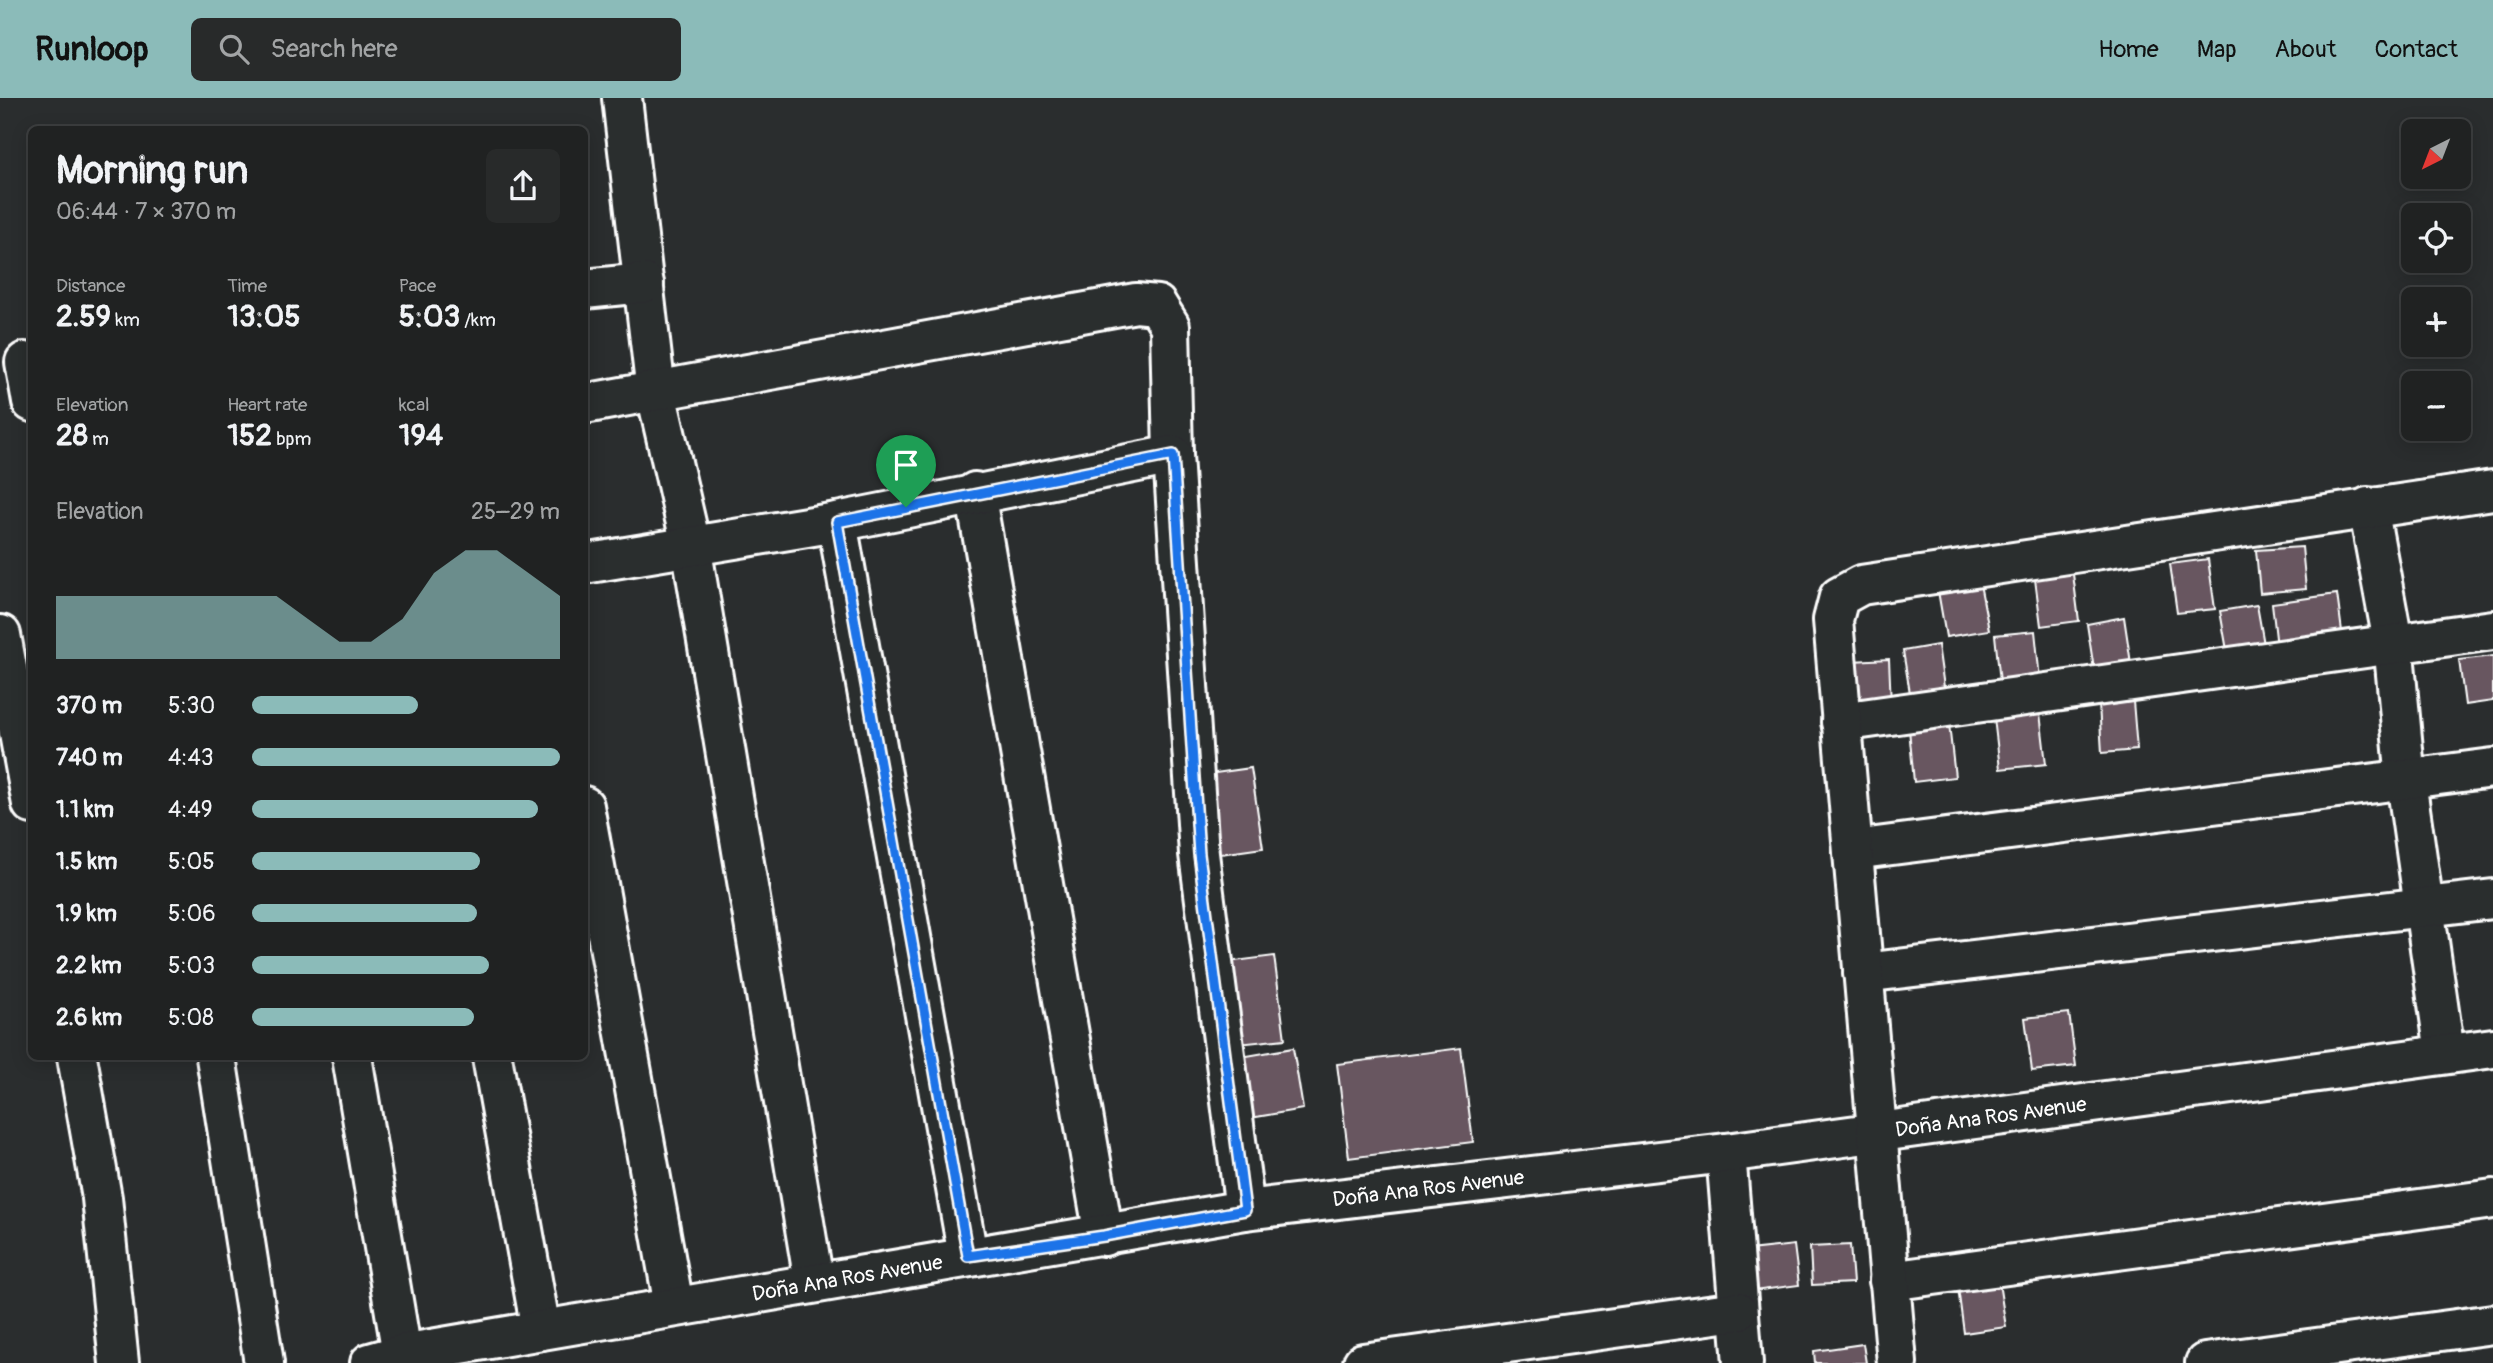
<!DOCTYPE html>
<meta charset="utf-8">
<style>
:root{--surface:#202222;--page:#282a2a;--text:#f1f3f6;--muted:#a2a4a5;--line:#3d3f40;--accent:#8bbbb9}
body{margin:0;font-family:Pangolin,sans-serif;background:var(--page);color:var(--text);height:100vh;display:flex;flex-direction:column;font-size:26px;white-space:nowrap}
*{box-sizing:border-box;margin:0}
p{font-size:23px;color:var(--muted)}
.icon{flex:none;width:38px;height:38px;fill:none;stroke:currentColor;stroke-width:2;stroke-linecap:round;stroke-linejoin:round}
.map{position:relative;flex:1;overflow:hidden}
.panel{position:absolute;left:28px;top:28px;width:560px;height:934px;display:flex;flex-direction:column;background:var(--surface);border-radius:10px;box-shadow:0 4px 18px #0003,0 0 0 2px var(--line)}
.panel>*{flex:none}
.needle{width:46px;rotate:222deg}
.buttons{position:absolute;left:2401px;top:21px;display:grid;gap:14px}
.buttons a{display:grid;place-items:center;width:70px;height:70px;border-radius:10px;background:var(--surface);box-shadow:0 4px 18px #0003,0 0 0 2px var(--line);font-size:35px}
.pin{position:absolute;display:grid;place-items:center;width:60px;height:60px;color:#fff;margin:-72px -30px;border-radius:50% 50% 50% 0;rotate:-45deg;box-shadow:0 0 7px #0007}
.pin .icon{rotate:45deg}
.round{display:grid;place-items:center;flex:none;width:74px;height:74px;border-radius:10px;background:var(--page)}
.overview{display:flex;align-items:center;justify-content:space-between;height:119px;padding:0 28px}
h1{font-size:38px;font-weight:800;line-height:52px}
.figures{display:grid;grid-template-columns:repeat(3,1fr);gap:10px;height:119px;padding:7px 28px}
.figures div{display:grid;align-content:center}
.figures b{font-size:30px;font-weight:800}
.figures small{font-size:19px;font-weight:400}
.figures p{font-size:19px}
.chart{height:196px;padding:14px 28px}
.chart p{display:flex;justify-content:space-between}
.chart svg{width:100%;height:126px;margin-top:7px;fill:var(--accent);opacity:.7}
ul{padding:0 28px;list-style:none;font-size:23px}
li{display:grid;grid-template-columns:112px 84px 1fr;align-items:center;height:52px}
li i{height:18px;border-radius:9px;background:var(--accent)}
header{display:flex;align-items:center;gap:42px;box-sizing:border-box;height:98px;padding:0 35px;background:var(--accent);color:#111}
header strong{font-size:33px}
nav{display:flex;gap:38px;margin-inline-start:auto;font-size:24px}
.search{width:490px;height:63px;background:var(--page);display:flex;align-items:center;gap:18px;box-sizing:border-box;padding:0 24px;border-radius:10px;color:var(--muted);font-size:26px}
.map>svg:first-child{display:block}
.building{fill:#675761;stroke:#fff;stroke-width:2}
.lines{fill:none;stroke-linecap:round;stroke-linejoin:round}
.minor-casing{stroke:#fff;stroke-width:44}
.minor{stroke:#2a2d2e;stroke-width:38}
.route-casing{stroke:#fff;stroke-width:14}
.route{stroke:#1a73e8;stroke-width:9}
.labels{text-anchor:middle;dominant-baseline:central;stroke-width:6;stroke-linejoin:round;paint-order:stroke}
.street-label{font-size:21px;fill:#fff;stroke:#2a2d2e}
</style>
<header>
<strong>Runloop</strong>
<div class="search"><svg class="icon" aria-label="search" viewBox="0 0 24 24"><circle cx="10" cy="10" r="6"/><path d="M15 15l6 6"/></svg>Search here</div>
<nav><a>Home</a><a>Map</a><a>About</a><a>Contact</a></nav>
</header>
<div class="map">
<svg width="2493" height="1265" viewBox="0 0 2493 1265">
<rect width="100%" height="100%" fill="#2a2d2e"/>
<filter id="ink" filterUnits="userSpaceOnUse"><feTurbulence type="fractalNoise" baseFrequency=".0143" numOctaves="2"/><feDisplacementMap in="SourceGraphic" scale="14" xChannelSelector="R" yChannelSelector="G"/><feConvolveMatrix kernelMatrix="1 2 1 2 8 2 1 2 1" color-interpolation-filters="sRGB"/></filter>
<g filter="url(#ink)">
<path class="building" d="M 2302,449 L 2306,491 L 2260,495 L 2256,452 Z
M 2208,461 L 2215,511 L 2177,515 L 2170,466 Z
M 2073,476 L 2079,523 L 2041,528 L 2035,481 Z
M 1980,486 L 1989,532 L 1946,539 L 1938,493 Z
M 2337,496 L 2343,541 L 2277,549 L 2272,505 Z
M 2257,507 L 2265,552 L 2228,558 L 2220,513 Z
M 2124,519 L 2132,572 L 2095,578 L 2087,526 Z
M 2035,533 L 2040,581 L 2000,584 L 1995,537 Z
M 1938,547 L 1945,596 L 1911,601 L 1903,553 Z
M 2493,558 L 2493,603 L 2465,607 L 2459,562 Z
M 1889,561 L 1891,607 L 1854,608 L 1852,563 Z
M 2133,603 L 2137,652 L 2102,655 L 2099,606 Z
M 2040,615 L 2046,666 L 2000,671 L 1994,620 Z
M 1949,626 L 1955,679 L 1914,684 L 1909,631 Z
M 1251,670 L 1263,750 L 1220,756 L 1208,676 Z
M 1274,858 L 1285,941 L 1239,946 L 1227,864 Z
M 2069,915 L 2076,968 L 2032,973 L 2025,920 Z
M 1293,950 L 1303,1011 L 1250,1020 L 1241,959 Z
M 1461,950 L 1473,1044 L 1349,1060 L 1337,966 Z
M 1794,1147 L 1799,1187 L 1746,1194 L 1740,1153 Z
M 1850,1147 L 1853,1185 L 1812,1187 L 1810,1149 Z
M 1999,1185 L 2006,1229 L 1964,1235 L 1958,1190 Z
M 1863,1246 L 1866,1265 L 1815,1265 L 1814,1253 Z"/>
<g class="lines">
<defs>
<g id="minor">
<path d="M 622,0 L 656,295 L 691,447 L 814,1184"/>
<path d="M 584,191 L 644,185"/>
<path d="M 25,264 L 32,304"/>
<path d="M 584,306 L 1136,205 L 1157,207 L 1170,228 L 1173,357 L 1199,756 L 1245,1112"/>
<path d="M 975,394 L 1104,1138"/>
<path d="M 2368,409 L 2393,544 L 2406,683 L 2445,955"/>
<path d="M 837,424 L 968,1158"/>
<path d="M 584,466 L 837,424 L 1173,357"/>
<path d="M 1,537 L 32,706"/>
<path d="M 1841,624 L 2493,532"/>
<path d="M 584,708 L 674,1208"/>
<path d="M 1853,752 L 2493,670"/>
<path d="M 1863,875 L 2493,801"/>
<path d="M 77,959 L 102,1100 L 119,1265"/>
<path d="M 216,959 L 264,1265"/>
<path d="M 352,959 L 402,1256"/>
<path d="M 492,959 L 541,1232"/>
<path d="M 1726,1055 L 1743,1265"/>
<path d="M 1889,1183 L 2493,1101"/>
<path id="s1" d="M 370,1265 L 402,1256 L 1245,1112 L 1726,1055 L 2493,950"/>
<path d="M 1363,1265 L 1737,1213"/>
<path d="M 1897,1265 L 1833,522 L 1839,499 L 1861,487 L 2493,392"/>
<path d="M 2205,1265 L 2493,1226"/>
</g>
</defs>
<use href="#minor" class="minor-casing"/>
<use href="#minor" class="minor"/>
</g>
</g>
<g class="lines" filter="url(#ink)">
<defs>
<path id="route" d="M 1173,357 L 1199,756 L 1245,1112 L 1104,1138 L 968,1158 L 837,424 Z"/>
</defs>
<use href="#route" class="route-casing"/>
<use href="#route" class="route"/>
</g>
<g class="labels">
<g class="street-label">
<text stroke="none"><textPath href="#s1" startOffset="1640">Doña Ana Ros Avenue</textPath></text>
<text stroke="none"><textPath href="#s1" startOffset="1073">Doña Ana Ros Avenue</textPath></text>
<text stroke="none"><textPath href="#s1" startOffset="485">Doña Ana Ros Avenue</textPath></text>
</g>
</g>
</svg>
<div class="buttons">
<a><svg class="needle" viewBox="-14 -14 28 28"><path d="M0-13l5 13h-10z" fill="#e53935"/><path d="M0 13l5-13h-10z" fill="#a2a4a5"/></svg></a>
<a><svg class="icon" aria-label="locate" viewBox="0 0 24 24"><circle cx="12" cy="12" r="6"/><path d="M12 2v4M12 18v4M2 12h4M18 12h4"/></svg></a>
<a>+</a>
<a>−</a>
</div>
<div class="pin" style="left:906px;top:409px;background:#1e9e55"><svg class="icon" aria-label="arrive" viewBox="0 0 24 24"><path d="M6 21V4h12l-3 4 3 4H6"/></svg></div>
<section class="panel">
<div class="overview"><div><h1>Morning run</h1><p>06:44 · 7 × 370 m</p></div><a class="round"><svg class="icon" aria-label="share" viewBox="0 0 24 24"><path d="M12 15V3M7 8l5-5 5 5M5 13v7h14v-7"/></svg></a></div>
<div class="figures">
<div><p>Distance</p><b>2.59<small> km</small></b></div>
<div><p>Time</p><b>13:05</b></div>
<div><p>Pace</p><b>5:03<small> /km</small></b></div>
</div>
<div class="figures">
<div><p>Elevation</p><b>28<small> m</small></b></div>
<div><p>Heart rate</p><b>152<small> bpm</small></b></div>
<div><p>kcal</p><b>194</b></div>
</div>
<div class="chart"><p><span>Elevation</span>25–29 m</p>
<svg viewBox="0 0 160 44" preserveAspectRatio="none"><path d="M0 44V22L10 22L20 22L30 22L40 22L50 22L60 22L70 22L80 30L90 38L100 38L110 30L120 14L130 6L140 6L150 14L160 22V44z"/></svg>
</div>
<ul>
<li><b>370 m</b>5:30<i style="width:54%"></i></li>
<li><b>740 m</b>4:43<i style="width:100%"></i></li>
<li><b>1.1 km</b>4:49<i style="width:93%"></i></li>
<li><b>1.5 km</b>5:05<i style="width:74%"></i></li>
<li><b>1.9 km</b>5:06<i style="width:73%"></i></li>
<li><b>2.2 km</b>5:03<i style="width:77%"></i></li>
<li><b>2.6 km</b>5:08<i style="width:72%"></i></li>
</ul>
</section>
</div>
